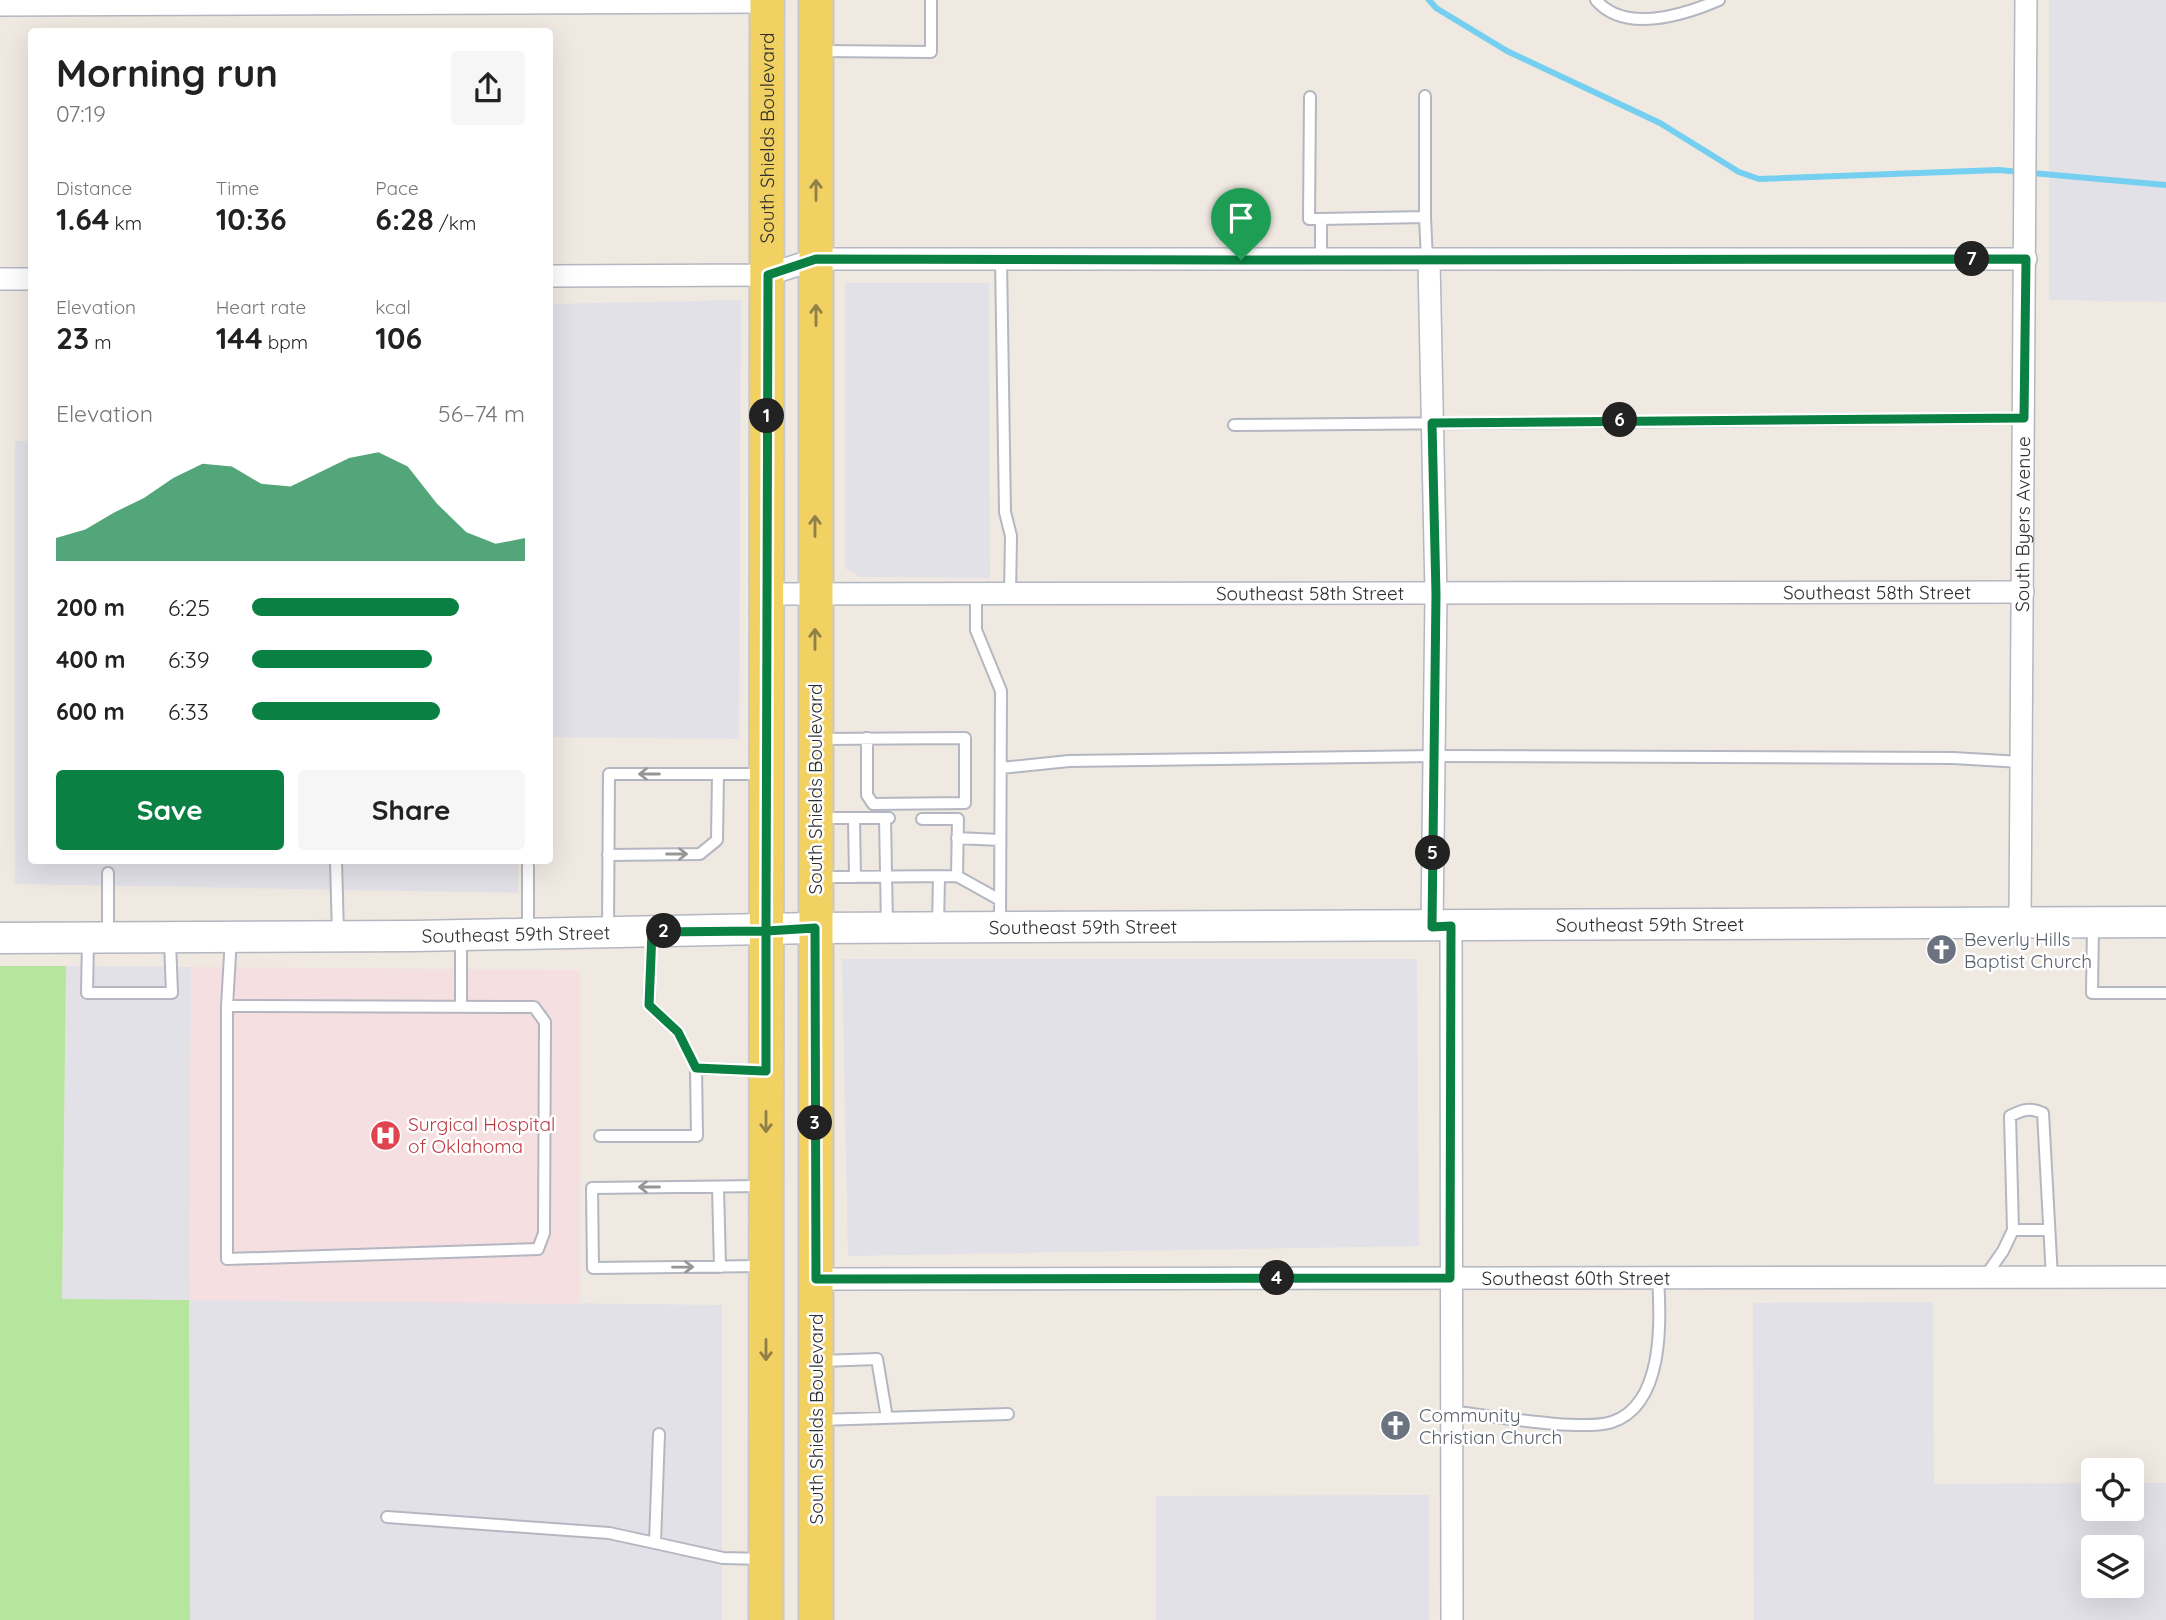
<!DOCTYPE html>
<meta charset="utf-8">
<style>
:root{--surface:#fff;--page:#f6f6f6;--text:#222;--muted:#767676;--accent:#0b8043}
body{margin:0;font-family:Quicksand,sans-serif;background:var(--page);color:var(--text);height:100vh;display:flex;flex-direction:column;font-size:26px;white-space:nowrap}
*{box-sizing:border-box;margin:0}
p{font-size:23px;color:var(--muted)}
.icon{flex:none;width:38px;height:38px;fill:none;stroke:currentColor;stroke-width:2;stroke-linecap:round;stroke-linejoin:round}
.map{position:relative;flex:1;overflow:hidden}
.details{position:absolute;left:28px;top:28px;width:525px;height:836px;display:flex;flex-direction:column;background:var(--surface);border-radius:7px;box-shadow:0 7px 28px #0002}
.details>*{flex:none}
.tools{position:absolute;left:2081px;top:1458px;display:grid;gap:14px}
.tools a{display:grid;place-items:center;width:63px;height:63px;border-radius:7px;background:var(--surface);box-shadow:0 7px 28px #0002;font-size:35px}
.pin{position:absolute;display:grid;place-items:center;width:60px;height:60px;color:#fff;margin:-72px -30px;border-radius:50% 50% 50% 0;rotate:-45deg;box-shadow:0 0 7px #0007}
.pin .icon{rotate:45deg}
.km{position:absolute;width:35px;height:35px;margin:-18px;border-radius:50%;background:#222;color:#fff;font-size:19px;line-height:35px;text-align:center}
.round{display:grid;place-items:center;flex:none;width:74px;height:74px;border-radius:7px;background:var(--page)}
.headline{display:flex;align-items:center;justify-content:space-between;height:119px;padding:0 28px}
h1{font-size:38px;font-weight:700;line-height:52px}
.stats{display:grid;grid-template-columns:repeat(3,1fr);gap:10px;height:119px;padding:7px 28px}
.stats div{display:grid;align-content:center}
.stats b{font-size:30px;font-weight:700}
.stats small{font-size:19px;font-weight:400}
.stats p{font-size:19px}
.chart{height:196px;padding:14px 28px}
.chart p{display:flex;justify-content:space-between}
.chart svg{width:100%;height:126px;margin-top:7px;fill:var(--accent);opacity:.7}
.cta{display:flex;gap:14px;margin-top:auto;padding:14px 28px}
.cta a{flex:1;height:80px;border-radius:7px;background:var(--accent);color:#fff;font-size:28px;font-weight:700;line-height:80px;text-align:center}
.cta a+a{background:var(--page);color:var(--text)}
ul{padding:0 28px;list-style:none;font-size:23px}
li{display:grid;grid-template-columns:112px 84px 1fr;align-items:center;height:52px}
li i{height:18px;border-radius:9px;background:var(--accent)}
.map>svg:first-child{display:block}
.industrial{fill:#e3e1e8;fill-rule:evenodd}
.medical{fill:#f5dfe0}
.green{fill:#b6e59e}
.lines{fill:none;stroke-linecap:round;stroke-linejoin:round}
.stream{stroke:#75cff0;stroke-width:6}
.service-casing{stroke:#b4b7c1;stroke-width:14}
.minor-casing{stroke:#b4b7c1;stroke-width:24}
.secondary-casing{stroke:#b4b7c1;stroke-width:33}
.primary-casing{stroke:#c9c9c9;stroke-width:37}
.service{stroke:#fff;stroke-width:10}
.minor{stroke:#fff;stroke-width:21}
.secondary{stroke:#fff;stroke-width:30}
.primary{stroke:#f2d163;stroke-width:33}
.oneway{stroke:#908048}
.oneway2{stroke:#969696}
.route-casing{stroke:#fff;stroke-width:14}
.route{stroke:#0b8043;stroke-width:9}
.labels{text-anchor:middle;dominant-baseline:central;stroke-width:5;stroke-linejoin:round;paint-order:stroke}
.street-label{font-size:19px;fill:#2e2e2e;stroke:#fff}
.worship-label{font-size:19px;fill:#5b616d;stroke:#fff;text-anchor:start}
.health-label{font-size:19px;fill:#be3a42;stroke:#fff;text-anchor:start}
</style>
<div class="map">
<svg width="2166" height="1620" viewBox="0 0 2166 1620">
<rect width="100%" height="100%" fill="#efe9e1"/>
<path class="industrial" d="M 2049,0 L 2166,0 L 2166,302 L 2049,300 Z
M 845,283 L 989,283 L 990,578 L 860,577 L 845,568 Z
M 741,300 L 739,739 L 550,737 L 550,304 Z
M 15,441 L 32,441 L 32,861 L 518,861 L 518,893 L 15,884 Z
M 842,959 L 1417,959 L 1419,1246 L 848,1256 Z
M 66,966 L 191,967 L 189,1299 L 722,1305 L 722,1620 L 190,1620 L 188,1300 L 62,1300 Z
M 1933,1302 L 1934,1484 L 2093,1483 L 2093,1508 L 2132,1508 L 2132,1483 L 2166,1483 L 2166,1620 L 1754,1620 L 1753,1303 ZM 2093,1547 L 2132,1547 L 2132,1586 L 2093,1586 Z
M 1429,1495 L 1429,1620 L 1156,1620 L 1156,1496 Z"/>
<path class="medical" d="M 191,967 L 580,970 L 580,1304 L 189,1300 Z"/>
<path class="green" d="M 0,966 L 66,966 L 62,1299 L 189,1300 L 190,1620 L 0,1620 Z"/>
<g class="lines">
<path class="stream" d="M 1429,0 L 1436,8 L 1507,51 L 1660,123 L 1739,172 L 1759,179 L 1999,170 L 2166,185"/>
<defs>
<path id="service" d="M 1596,0 C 1625,34 1684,15 1719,0
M 821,51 L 931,52 L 931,0
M 1310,97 L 1309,219 L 1321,219 L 1425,217 L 1425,96
M 1425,217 L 1427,260
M 1321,219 L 1321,260
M 1001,259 L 1005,512 L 1011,536 L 1010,594
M 1234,425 L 2024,418
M 976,594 L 976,630 L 1001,691 L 1000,926
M 820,739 L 965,738 L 965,803 L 873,804 L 867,795 L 867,738
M 1001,768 L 1069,761 L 1434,756 L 1953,758 L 2021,762
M 821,818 L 889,818
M 885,818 L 887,926
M 854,819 L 855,877
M 922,819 L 958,819 L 957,876
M 957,838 L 1000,840
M 608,855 L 700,854 L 717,840 L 718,774
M 336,861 L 338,934
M 108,873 L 108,937
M 821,877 L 957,876 L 1000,900
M 2093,925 L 2092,993 L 2166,993
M 938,926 L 939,877
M 608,929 L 609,774 L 763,774
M 528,933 L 528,866
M 652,934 L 649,1005 L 678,1032 L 696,1068 L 764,1071
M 461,938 L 461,1005
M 88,940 L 87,993 L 172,993 L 170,941
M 227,1006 L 534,1007 L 545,1022 L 544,1233 L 538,1249 L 227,1259 L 227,1006 L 231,938
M 600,1136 L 697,1136 L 696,1068
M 718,1187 L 720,1267
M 2013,1230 L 2049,1230
M 763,1266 L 593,1268 L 592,1188 L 763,1186
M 1984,1278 L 2003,1251 L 2013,1230 L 2010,1116 C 2022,1110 2030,1107 2043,1113 L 2052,1278
M 821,1361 L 877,1359 L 887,1418
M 1450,1411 C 1486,1415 1582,1432 1612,1422 C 1664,1405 1661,1321 1658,1278
M 819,1420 L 1008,1414
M 659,1434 L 655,1543 L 723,1558 L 764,1559
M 387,1517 L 609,1533 L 655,1543"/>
<g id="minor">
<path d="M 0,5 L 767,2"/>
<path d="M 1429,261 L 1436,594 L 1432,927"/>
<path d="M 550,276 L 767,275 L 816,259 L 2026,259"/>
<path d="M 0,279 L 32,279"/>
<path id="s1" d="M 766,594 L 2023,592"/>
<path id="s2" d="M 2020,923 L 2026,0"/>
<path d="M 1451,926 L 1452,1620"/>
<path id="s3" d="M 816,1279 L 2166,1277"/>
</g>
<g id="secondary">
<path id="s4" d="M 0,938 L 415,936 L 815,928 L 2166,922"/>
</g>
<g id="primary">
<path id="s5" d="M 766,1620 L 767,0"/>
<path d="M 816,1620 L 816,0"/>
</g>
</defs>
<use href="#service" class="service-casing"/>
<use href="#minor" class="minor-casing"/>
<use href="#secondary" class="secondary-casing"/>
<use href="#primary" class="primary-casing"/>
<use href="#service" class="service"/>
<use href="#minor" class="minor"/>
<use href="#secondary" class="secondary"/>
<use href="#primary" class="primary"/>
</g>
<defs><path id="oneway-shaft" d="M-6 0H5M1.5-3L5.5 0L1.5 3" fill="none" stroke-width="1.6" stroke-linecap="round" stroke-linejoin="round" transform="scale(1.75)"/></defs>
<g class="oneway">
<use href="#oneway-shaft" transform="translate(816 190) rotate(-90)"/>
<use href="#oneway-shaft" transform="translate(816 315) rotate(-90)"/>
<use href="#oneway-shaft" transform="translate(815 526) rotate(-90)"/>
<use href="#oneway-shaft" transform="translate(815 639) rotate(-90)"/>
<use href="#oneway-shaft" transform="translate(766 1122) rotate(90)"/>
<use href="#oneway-shaft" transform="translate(766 1350) rotate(90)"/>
</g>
<g class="oneway2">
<use href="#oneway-shaft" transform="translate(649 774) rotate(-180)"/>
<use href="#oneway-shaft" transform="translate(677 854)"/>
<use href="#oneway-shaft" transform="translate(649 1187) rotate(180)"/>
<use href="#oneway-shaft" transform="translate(683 1267) rotate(-1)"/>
</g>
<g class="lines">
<defs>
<path id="route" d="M 1241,260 L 816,259 L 768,275 L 766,931 L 652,932 L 649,1005 L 678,1032 L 696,1068 L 766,1071 L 766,931 L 815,928 L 816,1279 L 1450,1278 L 1451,926 L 1432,927 L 1436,594 L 1432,423 L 2024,418 L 2026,259 L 1241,260"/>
</defs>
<use href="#route" class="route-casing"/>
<use href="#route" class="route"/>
</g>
<defs>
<symbol id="church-disc" viewBox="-11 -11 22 22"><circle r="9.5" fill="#6b7280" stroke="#fff"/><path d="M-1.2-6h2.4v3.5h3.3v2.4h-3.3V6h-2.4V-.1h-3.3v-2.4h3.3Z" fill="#fff"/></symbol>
<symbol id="hospital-disc" viewBox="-11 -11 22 22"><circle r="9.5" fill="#e0444e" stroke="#fff"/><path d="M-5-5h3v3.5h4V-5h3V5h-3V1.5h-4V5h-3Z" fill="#fff"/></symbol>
</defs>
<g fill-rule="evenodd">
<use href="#church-disc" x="1924" y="932" width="35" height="35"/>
<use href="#hospital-disc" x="368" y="1118" width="35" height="35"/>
<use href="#church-disc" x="1378" y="1408" width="35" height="35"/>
</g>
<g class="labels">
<g class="street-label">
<text stroke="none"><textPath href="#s5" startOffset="1482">South Shields Boulevard</textPath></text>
<text stroke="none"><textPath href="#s2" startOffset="399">South Byers Avenue</textPath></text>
<text stroke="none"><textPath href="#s1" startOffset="1111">Southeast 58th Street</textPath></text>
<text stroke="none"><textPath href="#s1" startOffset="544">Southeast 58th Street</textPath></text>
<text transform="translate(815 789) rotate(-90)">South Shields Boulevard</text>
<text stroke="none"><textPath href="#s4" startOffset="1650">Southeast 59th Street</textPath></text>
<text stroke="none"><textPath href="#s4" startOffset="1083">Southeast 59th Street</textPath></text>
<text stroke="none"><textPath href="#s4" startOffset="516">Southeast 59th Street</textPath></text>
<text stroke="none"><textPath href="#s3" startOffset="760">Southeast 60th Street</textPath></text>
<text transform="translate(816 1419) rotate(-90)">South Shields Boulevard</text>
</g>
<g class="worship-label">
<text x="1964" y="939">Beverly Hills<tspan x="1964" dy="22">Baptist Church</tspan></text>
<text x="1419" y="1415">Community<tspan x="1419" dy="22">Christian Church</tspan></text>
</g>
<g class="health-label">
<text x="408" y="1124">Surgical Hospital<tspan x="408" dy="22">of Oklahoma</tspan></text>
</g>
</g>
</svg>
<div class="tools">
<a><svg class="icon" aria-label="locate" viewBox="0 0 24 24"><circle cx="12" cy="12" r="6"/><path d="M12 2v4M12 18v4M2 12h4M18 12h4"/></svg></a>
<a><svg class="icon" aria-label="layers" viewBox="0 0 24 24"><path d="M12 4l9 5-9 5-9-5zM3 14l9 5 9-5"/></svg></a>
</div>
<div class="pin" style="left:1241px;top:260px;background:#1e9e55"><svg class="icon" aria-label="arrive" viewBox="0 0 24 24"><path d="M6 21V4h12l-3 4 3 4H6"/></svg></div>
<b class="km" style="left:767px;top:416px">1</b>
<b class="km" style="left:664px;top:931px">2</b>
<b class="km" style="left:815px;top:1123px">3</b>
<b class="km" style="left:1277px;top:1278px">4</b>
<b class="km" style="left:1433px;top:853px">5</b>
<b class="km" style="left:1620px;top:420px">6</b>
<b class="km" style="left:1972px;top:259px">7</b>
<section class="details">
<div class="headline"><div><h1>Morning run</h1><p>07:19</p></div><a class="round"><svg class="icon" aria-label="share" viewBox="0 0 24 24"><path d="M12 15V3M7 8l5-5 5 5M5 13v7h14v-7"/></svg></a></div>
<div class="stats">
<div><p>Distance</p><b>1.64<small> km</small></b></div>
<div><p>Time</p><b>10:36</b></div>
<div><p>Pace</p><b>6:28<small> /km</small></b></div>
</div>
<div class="stats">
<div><p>Elevation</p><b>23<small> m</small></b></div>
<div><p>Heart rate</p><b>144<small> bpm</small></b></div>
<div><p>kcal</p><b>106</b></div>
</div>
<div class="chart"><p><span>Elevation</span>56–74 m</p>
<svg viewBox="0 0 160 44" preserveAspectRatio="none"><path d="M0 44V36L10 33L20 27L30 22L40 15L50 10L60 11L70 17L80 18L90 13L100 8L110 6L120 11L130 24L140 34L150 38L160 36V44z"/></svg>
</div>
<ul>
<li><b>200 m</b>6:25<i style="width:76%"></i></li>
<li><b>400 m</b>6:39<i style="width:66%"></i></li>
<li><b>600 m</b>6:33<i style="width:69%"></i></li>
</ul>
<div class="cta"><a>Save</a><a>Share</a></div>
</section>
</div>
